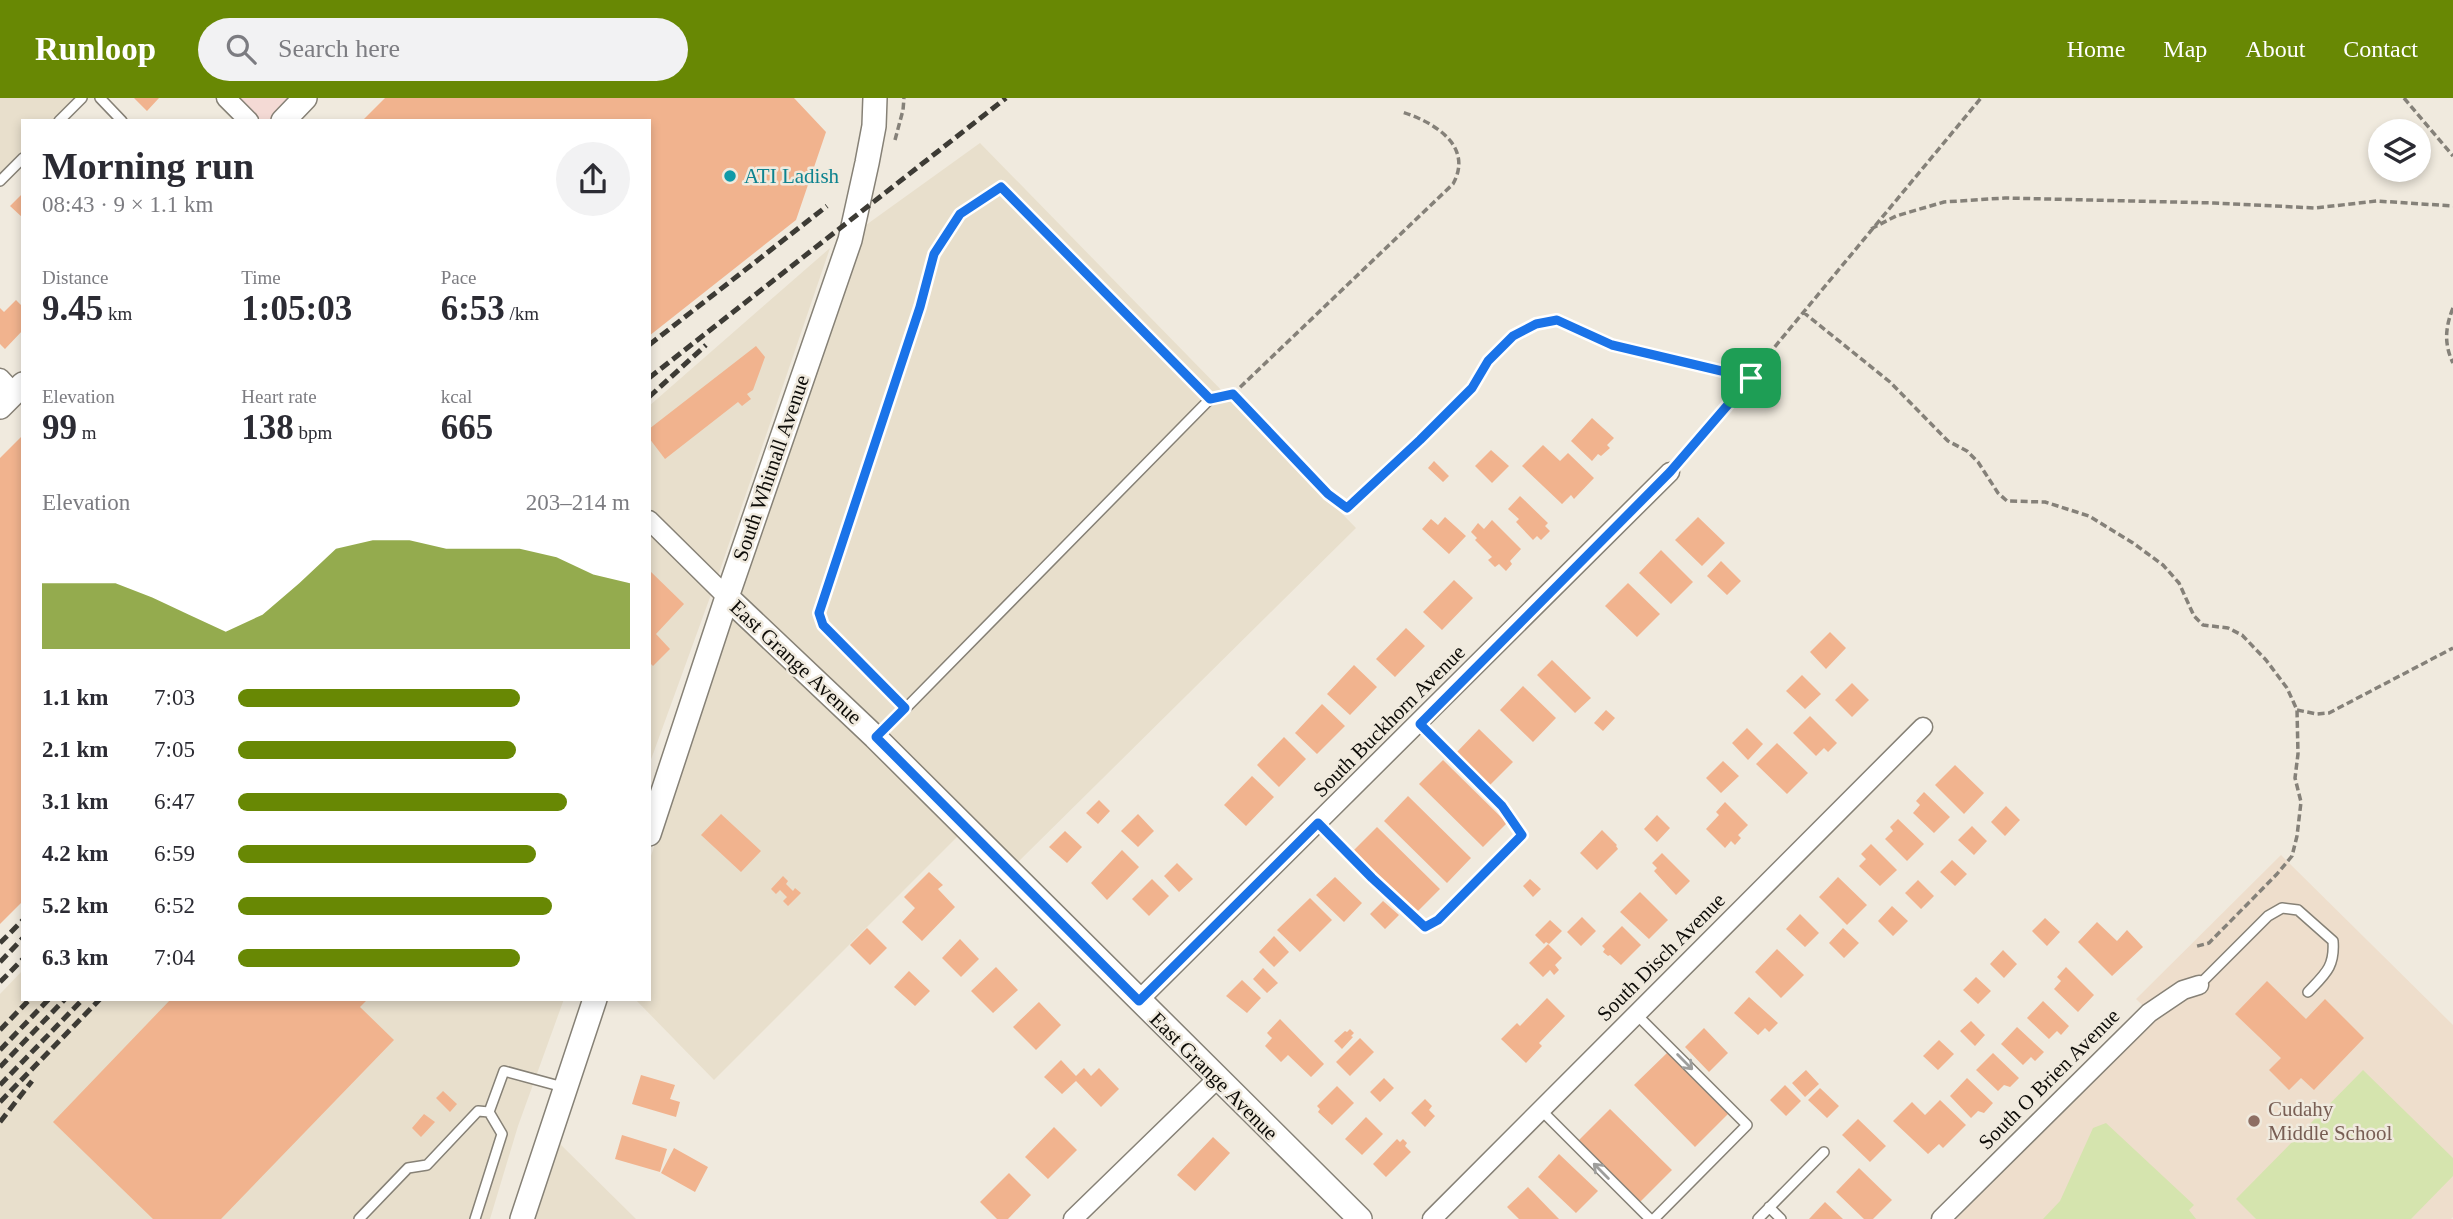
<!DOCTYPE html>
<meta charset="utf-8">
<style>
:root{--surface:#fff;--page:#f2f2f3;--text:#2b2b33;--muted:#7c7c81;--accent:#688804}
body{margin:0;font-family:"Times New Roman",serif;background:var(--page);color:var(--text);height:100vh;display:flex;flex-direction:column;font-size:26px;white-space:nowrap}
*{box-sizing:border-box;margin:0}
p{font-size:23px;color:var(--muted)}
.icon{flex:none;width:38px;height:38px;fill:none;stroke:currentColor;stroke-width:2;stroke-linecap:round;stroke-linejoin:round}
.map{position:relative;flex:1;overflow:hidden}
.side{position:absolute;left:21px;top:21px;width:630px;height:882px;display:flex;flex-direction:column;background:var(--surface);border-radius:0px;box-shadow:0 4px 10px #0003}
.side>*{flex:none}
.fabs{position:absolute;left:2368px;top:21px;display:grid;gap:14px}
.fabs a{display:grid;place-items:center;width:63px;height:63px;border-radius:50%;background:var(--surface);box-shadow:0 4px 10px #0003;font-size:35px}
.pin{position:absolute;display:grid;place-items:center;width:60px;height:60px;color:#fff;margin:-30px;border-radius:14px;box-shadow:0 4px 10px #0006}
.round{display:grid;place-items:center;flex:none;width:74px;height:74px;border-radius:37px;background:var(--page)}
.summary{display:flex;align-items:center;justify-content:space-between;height:119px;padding:0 21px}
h1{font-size:38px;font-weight:700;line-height:52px}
.metrics{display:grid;grid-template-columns:repeat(3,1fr);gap:10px;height:119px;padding:7px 21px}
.metrics div{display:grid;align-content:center}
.metrics b{font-size:35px;font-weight:700}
.metrics small{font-size:19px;font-weight:400}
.metrics p{font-size:19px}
.chart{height:196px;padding:14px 21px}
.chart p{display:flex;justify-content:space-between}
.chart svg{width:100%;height:126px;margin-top:7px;fill:var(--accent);opacity:.7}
ul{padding:0 21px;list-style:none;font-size:23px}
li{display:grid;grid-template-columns:112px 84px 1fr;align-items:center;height:52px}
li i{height:18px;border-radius:9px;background:var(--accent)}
header{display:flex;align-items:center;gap:42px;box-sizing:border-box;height:98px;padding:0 35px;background:var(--accent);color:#fff}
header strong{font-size:33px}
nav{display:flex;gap:38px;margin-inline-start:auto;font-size:24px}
.search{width:490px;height:63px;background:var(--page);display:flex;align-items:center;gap:18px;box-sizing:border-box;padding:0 24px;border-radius:38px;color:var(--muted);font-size:26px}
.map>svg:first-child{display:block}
.commercial{fill:#f4dad5}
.built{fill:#e8dfcc}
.education{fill:#eedecc}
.green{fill:#d5e4ae}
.building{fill:#f1b38e}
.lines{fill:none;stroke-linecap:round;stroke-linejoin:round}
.service-casing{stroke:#868176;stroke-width:12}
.minor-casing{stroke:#868176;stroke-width:21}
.tertiary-casing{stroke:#868176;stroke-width:26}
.path{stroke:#858179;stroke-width:3.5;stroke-dasharray:7 3.5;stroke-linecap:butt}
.service{stroke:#fff;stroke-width:9}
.minor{stroke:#fff;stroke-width:18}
.tertiary{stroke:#fff;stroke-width:23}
.rail{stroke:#3d3b35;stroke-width:5;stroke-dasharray:10 5;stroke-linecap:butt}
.oneway{stroke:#9e9e9c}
.route-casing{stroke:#fff;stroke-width:14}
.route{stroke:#1a73e8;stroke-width:9}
.culture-dot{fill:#0f9aa8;stroke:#f0eade;stroke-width:2.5}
.education-dot{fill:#8d6e63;stroke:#f0eade;stroke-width:2.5}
.labels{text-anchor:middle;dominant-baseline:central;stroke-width:5;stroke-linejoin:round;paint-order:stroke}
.culture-label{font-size:21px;fill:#0d838f;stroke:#f0eade;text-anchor:start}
.street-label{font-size:21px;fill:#0d0c08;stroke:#f0eade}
.education-label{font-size:21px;fill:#785e54;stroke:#f0eade;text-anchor:start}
</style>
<header>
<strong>Runloop</strong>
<div class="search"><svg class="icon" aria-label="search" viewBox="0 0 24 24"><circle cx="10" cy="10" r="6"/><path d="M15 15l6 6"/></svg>Search here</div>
<nav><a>Home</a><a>Map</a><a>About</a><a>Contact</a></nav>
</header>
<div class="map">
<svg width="2453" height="1121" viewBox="0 0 2453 1121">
<rect width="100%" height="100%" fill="#f0eade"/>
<path class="commercial" d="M 226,0 L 305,0 L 282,23 L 249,23 Z"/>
<path class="built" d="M 0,0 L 82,0 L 59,23 L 23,23 L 23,60 L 0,83 Z
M 980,45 L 1356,430 L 1017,765 L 973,723 L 714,982 L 635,901 L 649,901 L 649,764 L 859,132 Z
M 830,150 L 721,469 L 649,667 L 649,308 Z
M 23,872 L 23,901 L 564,901 L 518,1028 L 490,1121 L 0,1121 L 0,896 Z
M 556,1042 L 636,1121 L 532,1121 Z"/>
<path class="education" d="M 2281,757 L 2453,927 L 2453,1119 L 2451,1121 L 1956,1121 L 2157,921 L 2136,901 Z"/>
<path class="green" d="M 2363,972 L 2453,1060 L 2453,1078 L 2411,1121 L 2256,1121 L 2236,1101 Z
M 2106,1025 L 2194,1107 L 2189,1112 L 2196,1121 L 2043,1121 L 2060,1103 L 2093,1030 Z"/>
<path class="building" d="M 134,0 L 159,0 L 147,13 Z
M 385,0 L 794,0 L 826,34 L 796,122 L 649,238 L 649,23 L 362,23 Z
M 23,95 L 23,120 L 10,108 Z
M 16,202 L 23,209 L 23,232 L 5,251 L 0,246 L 0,210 L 4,214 Z
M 756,248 L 765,259 L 753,292 L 747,296 L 751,301 L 742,308 L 738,304 L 665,361 L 649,340 L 649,331 Z
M 1592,320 L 1614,340 L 1607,347 L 1610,350 L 1601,358 L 1598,356 L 1592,363 L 1571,343 Z
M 23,337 L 23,803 L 0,826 L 0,360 Z
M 1543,347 L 1560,363 L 1568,355 L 1594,380 L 1574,401 L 1571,397 L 1562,406 L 1522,368 Z
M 1491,352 L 1509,368 L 1492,385 L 1475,368 Z
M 1434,363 L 1449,378 L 1443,384 L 1428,370 Z
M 1520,398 L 1548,425 L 1545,428 L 1550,433 L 1541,442 L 1537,438 L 1533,442 L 1516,424 L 1519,421 L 1508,411 Z
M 1445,419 L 1466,438 L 1449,456 L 1422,431 L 1431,421 L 1438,427 Z
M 1698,419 L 1725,445 L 1702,468 L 1675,442 Z
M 1492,422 L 1521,451 L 1510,463 L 1512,466 L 1506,473 L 1499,466 L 1495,469 L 1488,462 L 1492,459 L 1475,442 L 1477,440 L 1471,434 L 1478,425 L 1484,431 Z
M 1661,452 L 1693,484 L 1671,506 L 1639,475 Z
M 1721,463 L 1741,483 L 1727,497 L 1707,478 Z
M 649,472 L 684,506 L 656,536 L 670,551 L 653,568 L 649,564 Z
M 1454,482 L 1473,500 L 1442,532 L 1423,514 Z
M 1628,485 L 1660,516 L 1637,539 L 1605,508 Z
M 1406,530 L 1425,548 L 1395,579 L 1376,561 Z
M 1830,534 L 1846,550 L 1826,571 L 1810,554 Z
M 1552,562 L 1591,600 L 1575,615 L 1537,577 Z
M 1354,567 L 1377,589 L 1350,617 L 1327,596 Z
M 1802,577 L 1821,596 L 1805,611 L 1786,593 Z
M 1852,585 L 1869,602 L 1852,619 L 1835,602 Z
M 1523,588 L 1556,620 L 1533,644 L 1500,612 Z
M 1322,606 L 1345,628 L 1317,656 L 1295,635 Z
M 1606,612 L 1615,620 L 1603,633 L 1594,625 Z
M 1810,618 L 1837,645 L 1828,654 L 1824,650 L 1816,658 L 1793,635 Z
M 1747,630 L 1763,646 L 1748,662 L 1732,645 Z
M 1479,631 L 1513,664 L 1489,688 L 1456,655 Z
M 1284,639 L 1306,661 L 1279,689 L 1257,667 Z
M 1777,645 L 1808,675 L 1787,696 L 1756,666 Z
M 1443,662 L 1507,725 L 1483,749 L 1419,686 Z
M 1723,663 L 1739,678 L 1721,695 L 1706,680 Z
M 1955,667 L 1984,695 L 1964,716 L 1935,687 Z
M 1252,678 L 1274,699 L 1246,728 L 1224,707 Z
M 1924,694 L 1950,719 L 1934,735 L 1913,715 L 1920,707 L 1916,703 Z
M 1408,698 L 1471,760 L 1447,785 L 1384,723 Z
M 1099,702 L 1110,713 L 1098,726 L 1086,715 Z
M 1725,704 L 1748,727 L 1738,737 L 1741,740 L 1735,747 L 1731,743 L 1725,750 L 1706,731 L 1719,717 L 1716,714 Z
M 2006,708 L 2020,722 L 2005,738 L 1991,724 Z
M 721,716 L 761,753 L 741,774 L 701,737 Z
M 1138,716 L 1154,733 L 1138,749 L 1121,733 Z
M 1657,717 L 1670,730 L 1657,744 L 1644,731 Z
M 1898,721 L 1924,746 L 1907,763 L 1885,741 L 1893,733 L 1890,729 Z
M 1972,728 L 1987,743 L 1974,757 L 1958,742 Z
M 1377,729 L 1440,791 L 1416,815 L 1353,753 Z
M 1602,732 L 1617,747 L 1616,748 L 1618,751 L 1597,772 L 1580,755 Z
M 1065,733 L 1082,749 L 1067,765 L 1049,749 Z
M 1871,746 L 1897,772 L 1880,788 L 1859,768 L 1866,761 L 1861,756 Z
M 1122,752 L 1139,769 L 1107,802 L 1091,785 Z
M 1662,755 L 1690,783 L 1676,797 L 1654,773 L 1657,770 L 1652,765 Z
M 1952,762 L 1967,776 L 1955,788 L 1940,774 Z
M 1177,765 L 1193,781 L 1179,794 L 1164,778 Z
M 929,774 L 943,787 L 938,791 L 955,809 L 922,843 L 902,824 L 915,810 L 904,799 Z
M 783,778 L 788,783 L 786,786 L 793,793 L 795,790 L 801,795 L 788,808 L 783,803 L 787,799 L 780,792 L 776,796 L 771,791 Z
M 1335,779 L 1362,805 L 1344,824 L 1316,797 Z
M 1838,779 L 1867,807 L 1847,827 L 1819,799 Z
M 1152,781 L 1169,798 L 1149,818 L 1132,801 Z
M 1530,781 L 1541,791 L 1533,799 L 1523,788 Z
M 1918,782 L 1934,798 L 1921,811 L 1905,795 Z
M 1640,794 L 1668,822 L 1649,841 L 1620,814 Z
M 1310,800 L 1332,822 L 1300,854 L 1277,832 Z
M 1383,803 L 1399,817 L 1385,831 L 1370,816 Z
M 1892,808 L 1908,823 L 1893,838 L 1878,823 Z
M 1800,816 L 1819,835 L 1805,849 L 1786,831 Z
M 1582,819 L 1596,833 L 1581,848 L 1567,834 Z
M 2045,820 L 2060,834 L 2047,848 L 2032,833 Z
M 1550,822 L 1562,833 L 1549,846 L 1546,844 L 1544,846 L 1535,837 Z
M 2097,824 L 2117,843 L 2127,832 L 2143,849 L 2112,878 L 2078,844 Z
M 1622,828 L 1641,847 L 1621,867 L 1610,857 L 1608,858 L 1603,854 L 1605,851 L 1602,848 Z
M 867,830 L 887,850 L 870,867 L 850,847 Z
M 1843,830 L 1859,845 L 1844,860 L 1829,845 Z
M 1274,838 L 1289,854 L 1274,869 L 1259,854 Z
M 960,841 L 979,861 L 961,879 L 942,860 Z
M 1548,846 L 1562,860 L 1555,867 L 1559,872 L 1554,877 L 1550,872 L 1543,879 L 1529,865 Z
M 1777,851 L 1804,877 L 1781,900 L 1755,874 Z
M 2003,852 L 2017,866 L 2004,880 L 1990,866 Z
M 996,869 L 1018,892 L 993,915 L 971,893 Z
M 2066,869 L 2094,897 L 2078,914 L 2054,891 L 2061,883 L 2057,879 Z
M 1263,870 L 1278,885 L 1267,895 L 1253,881 Z
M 909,873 L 930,893 L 915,908 L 894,889 Z
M 1976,879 L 1991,893 L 1978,906 L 1963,892 Z
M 1242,882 L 1261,900 L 1247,915 L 1226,898 Z
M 2267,883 L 2306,921 L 2325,901 L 2364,940 L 2314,992 L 2301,980 L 2289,992 L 2269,972 L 2281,960 L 2235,916 Z
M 1749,899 L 1778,925 L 1769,934 L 1765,930 L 1758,937 L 1734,915 Z
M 1547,900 L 1565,918 L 1539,945 L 1542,948 L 1526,965 L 1501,941 L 1517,925 L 1520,928 Z
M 171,901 L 368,901 L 360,909 L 394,942 L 221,1121 L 153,1121 L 53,1024 Z
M 2043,903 L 2069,928 L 2061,937 L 2057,933 L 2049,941 L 2027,920 Z
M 1039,904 L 1061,927 L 1036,952 L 1013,929 Z
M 1280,921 L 1324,966 L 1311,979 L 1288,957 L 1281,964 L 1265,948 L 1272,940 L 1267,935 Z
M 1971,923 L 1985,937 L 1975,948 L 1960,933 Z
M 2017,929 L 2044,954 L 2035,963 L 2031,959 L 2023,967 L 2001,946 Z
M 1704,930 L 1728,955 L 1709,974 L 1685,949 Z
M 1350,931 L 1354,935 L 1351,938 L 1353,939 L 1342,951 L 1334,943 L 1345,933 L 1347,934 Z
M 1360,940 L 1374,954 L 1350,978 L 1336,964 Z
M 1939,942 L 1954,956 L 1938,972 L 1923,958 Z
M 1668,954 L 1728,1016 L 1695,1049 L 1634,987 Z
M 1993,955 L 2019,980 L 2010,989 L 2004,987 L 1998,993 L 1976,972 Z
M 1061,962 L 1076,978 L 1084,970 L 1091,978 L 1099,970 L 1119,991 L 1101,1009 L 1076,983 L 1062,996 L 1044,979 Z
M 1806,972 L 1819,986 L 1805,999 L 1792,985 Z
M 641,977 L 675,987 L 670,1001 L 680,1004 L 676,1019 L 632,1006 Z
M 1384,980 L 1394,990 L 1380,1004 L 1370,994 Z
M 1967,980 L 1993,1005 L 1984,1015 L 1978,1013 L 1971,1020 L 1950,998 Z
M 1785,987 L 1801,1003 L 1786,1018 L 1770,1002 Z
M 1337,988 L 1354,1005 L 1332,1027 L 1318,1014 L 1320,1011 L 1317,1008 Z
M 1820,990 L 1839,1008 L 1827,1020 L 1808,1002 Z
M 443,993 L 457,1006 L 450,1014 L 436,1000 Z
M 1425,1001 L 1432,1008 L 1429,1012 L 1435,1018 L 1425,1029 L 1411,1015 Z
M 1940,1002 L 1966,1027 L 1943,1050 L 1939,1046 L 1928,1056 L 1893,1023 L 1912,1004 L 1925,1017 Z
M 1610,1011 L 1672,1072 L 1639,1105 L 1578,1043 Z
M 424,1016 L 435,1024 L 421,1039 L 412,1030 Z
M 1366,1019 L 1383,1036 L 1362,1057 L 1345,1041 Z
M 1858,1021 L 1886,1048 L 1870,1064 L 1842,1037 Z
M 1054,1029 L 1077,1052 L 1048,1081 L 1025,1059 Z
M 622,1037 L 667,1051 L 660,1074 L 615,1061 Z
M 1213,1039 L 1230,1055 L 1195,1093 L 1177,1077 Z
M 1397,1041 L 1400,1044 L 1403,1041 L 1407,1045 L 1405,1048 L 1411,1054 L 1386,1079 L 1373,1066 Z
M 674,1050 L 708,1069 L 695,1094 L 661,1075 Z
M 1559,1056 L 1598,1093 L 1576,1115 L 1538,1079 Z
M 1859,1070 L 1892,1102 L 1873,1121 L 1864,1121 L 1836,1094 Z
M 1009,1075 L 1031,1097 L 1008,1121 L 997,1121 L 980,1104 Z
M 1528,1089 L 1559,1121 L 1519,1121 L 1507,1109 Z
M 1825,1104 L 1843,1121 L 1809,1121 Z"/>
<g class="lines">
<defs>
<path id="service" d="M 100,0 L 122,23
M 59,23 L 82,0
M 0,83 L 23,60
M 877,638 L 906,610 L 1210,301 L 1001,89 L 960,116 L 934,156 L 920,209 L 819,515 L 823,527 L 906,610
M 1319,725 L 1372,781 L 1425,829 L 1438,822 L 1522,737 L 1502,708 L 1420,626
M 2199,887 L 2268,818 L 2282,810 L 2298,812 L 2333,843 C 2335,869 2325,876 2308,894
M 1636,916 L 1747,1027 L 1654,1121
M 1541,1012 L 1650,1121
M 1769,1109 L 1781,1121
M 359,1121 L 408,1070 L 427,1067 L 478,1013 L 489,1014
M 475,1121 L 502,1036 L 489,1014 L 504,973 L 563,989
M 1758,1121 L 1824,1054"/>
<path id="minor" d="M 226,0 L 249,23
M 0,280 L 14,295
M 649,422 L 727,499
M 1138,903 L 1670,374
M 1073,1121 L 1217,981
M 1432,1121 L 1923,629
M 1941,1121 L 2149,915 L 2183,892 L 2199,887"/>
<path id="tertiary" d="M 283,23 L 305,0
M 0,309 L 23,286
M 727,499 L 875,639 L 1360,1121
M 649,736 L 727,499 L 850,142 L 867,65 L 874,28 L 875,0
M 522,1121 L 595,901"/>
</defs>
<use href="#service" class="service-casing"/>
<use href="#minor" class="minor-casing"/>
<use href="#tertiary" class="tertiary-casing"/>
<path class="path" d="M 2404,0 L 2453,58
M 895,42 L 903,12 L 904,0
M 1871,131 L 1896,118 L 1944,104 L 2005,100 L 2214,105 L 2315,110 L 2377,103 L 2453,108
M 2453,210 C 2445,230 2444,246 2453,265
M 1803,214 L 1890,284 L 1948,343 L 1967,353 L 1978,364 L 1998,395 L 2007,403 L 2045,404 L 2089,418 L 2133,445 L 2163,467 L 2179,485 L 2194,518 L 2203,527 L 2228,530 L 2242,537 L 2266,562 L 2287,590 L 2297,612 L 2298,656 L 2295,680 L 2301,704 L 2297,738 L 2292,758 L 2277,776 L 2209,845 L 2194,849
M 1233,296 L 1328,396 L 1347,410 L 1420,342 L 1472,290 L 1488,263 L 1513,238 L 1536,226 L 1557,222 L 1612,247 L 1751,280
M 1222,298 L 1233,296 L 1453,86 C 1474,48 1434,24 1402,14
M 1681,362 L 1981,0
M 2297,612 L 2317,616 L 2329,615 L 2453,550"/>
<use href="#service" class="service"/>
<use href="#minor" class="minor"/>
<use href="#tertiary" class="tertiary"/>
<path class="rail" d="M 649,247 L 827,108
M 649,280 L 1006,0
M 649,299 L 706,247
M 0,845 L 23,822
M 0,864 L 23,840
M 0,884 L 23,861
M 0,932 L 30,901
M 0,952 L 49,901
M 0,969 L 65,901
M 0,987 L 83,901
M 0,1004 L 100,901
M 0,1024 L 32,983"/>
</g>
<defs><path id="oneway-shaft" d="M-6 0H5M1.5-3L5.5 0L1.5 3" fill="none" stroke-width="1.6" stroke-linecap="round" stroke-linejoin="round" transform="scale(1.75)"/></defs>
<g class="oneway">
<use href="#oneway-shaft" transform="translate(1685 964) rotate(45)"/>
<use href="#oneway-shaft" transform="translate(1601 1073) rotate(-135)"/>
</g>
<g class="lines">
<defs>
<path id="route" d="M 1001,89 L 1210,301 L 1233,296 L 1328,396 L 1347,410 L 1420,342 L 1472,290 L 1488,263 L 1513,238 L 1536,226 L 1557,222 L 1612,247 L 1751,280 L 1670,374 L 1420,626 L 1502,708 L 1522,737 L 1438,822 L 1425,829 L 1372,780 L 1318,725 L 1139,903 L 876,639 L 905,610 L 823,527 L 819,515 L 920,209 L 934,156 L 960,116 Z"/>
</defs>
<use href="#route" class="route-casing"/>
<use href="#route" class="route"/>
</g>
<circle class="culture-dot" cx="730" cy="78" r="7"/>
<circle class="education-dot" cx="2254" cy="1023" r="7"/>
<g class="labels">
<g class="culture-label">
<text x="744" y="78">ATI Ladish</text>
</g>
<g class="street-label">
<text transform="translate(771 370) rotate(-71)">South Whitnall Avenue</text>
<text transform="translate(796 564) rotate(43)">East Grange Avenue</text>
<text transform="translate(1389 623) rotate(-45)">South Buckhorn Avenue</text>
<text transform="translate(1661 859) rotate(-45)">South Disch Avenue</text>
<text transform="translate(1214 978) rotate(45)">East Grange Avenue</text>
<text transform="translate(2049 981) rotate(-45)">South O Brien Avenue</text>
</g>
<g class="education-label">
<text x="2268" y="1011">Cudahy<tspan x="2268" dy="24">Middle School</tspan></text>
</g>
</g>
</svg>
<div class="fabs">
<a><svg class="icon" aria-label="layers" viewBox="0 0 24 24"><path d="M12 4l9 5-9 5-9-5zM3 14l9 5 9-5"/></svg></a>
</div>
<div class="pin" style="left:1751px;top:280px;background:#1e9e55"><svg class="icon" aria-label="arrive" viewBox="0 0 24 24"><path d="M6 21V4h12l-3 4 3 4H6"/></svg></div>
<section class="side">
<div class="summary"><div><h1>Morning run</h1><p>08:43 · 9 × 1.1 km</p></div><a class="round"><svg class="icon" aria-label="share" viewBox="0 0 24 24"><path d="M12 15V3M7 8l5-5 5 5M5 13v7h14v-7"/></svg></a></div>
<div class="metrics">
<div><p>Distance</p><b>9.45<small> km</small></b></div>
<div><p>Time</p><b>1:05:03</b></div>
<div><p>Pace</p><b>6:53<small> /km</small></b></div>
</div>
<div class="metrics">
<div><p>Elevation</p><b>99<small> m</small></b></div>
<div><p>Heart rate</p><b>138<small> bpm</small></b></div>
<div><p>kcal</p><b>665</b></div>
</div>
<div class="chart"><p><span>Elevation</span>203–214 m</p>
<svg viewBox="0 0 160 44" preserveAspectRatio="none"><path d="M0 44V21L10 21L20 21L30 26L40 32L50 38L60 32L70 21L80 9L90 6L100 6L110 9L120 9L130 9L140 12L150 18L160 21V44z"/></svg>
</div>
<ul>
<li><b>1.1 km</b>7:03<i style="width:72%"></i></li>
<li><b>2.1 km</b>7:05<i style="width:71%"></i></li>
<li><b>3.1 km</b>6:47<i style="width:84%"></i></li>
<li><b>4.2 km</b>6:59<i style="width:76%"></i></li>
<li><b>5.2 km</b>6:52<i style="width:80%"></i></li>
<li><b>6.3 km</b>7:04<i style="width:72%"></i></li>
</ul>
</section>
</div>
